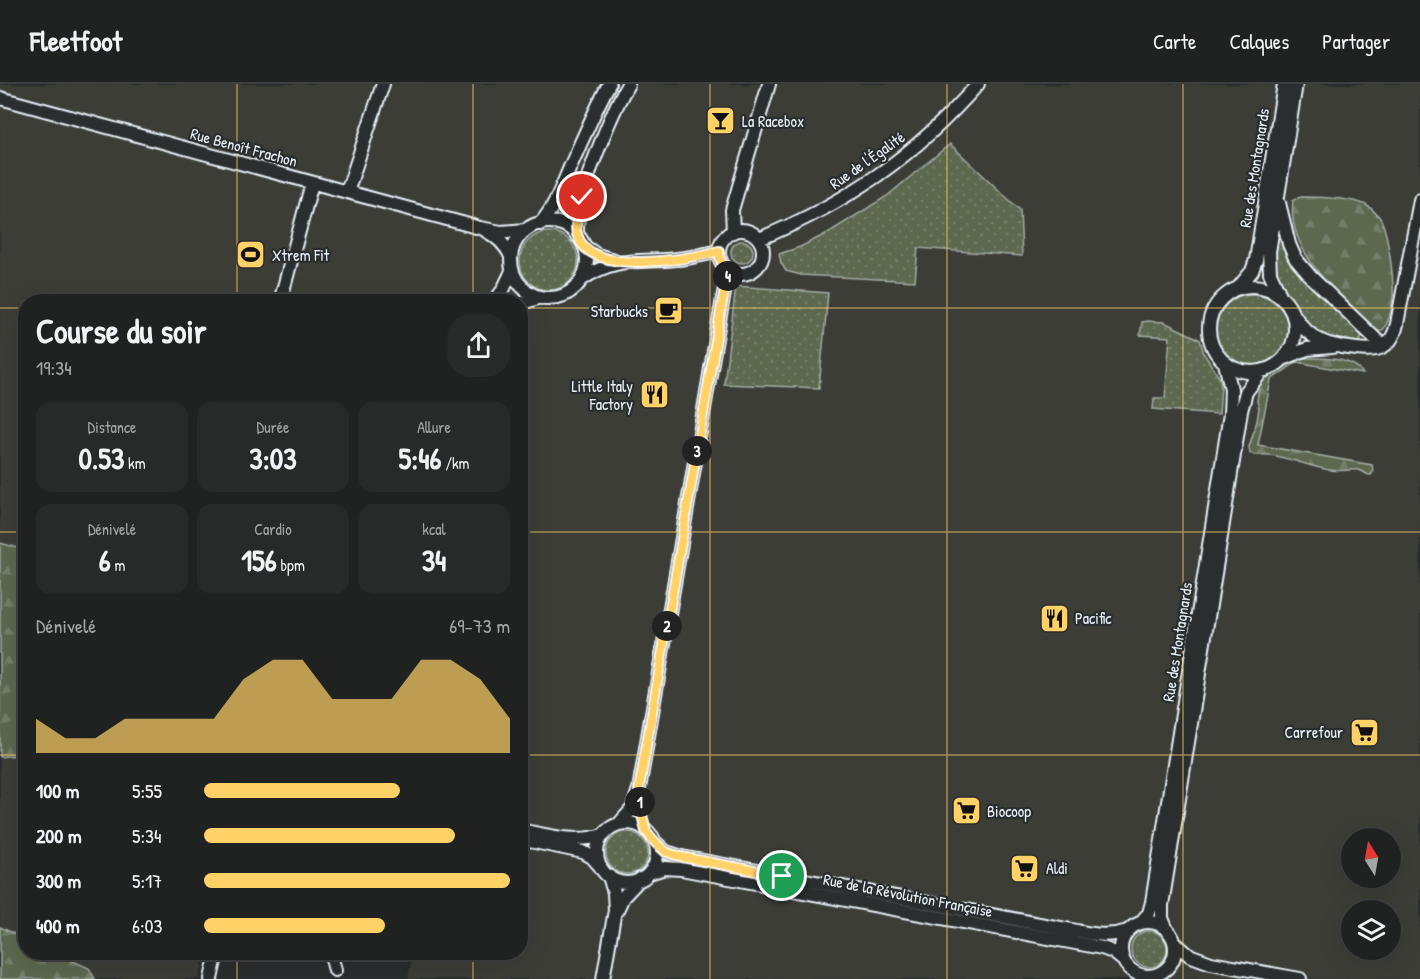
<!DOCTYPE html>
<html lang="fr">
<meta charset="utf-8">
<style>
:root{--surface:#202222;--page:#282a2a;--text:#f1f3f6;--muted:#a2a4a5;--line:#3d3f40;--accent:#ffd166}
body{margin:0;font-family:"Patrick Hand",sans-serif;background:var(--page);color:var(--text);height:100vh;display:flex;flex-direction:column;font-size:22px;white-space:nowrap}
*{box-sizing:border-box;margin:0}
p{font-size:20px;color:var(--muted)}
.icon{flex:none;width:33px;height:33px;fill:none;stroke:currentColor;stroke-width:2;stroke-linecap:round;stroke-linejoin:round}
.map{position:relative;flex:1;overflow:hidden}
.panel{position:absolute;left:18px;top:210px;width:510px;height:666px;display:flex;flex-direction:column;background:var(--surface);border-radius:24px;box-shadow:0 6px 24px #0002,0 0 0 2px var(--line)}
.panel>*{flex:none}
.needle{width:39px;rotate:349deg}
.fabs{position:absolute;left:1341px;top:744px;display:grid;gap:12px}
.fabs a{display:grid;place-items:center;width:60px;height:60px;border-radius:50%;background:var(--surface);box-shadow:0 6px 24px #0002,0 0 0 2px var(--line);font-size:30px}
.pin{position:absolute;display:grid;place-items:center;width:51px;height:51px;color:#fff;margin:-26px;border:3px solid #fff;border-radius:50%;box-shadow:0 2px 6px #0007}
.km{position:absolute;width:30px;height:30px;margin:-15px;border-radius:50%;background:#222;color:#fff;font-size:16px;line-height:30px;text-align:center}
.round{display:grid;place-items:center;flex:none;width:63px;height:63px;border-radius:24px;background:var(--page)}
.head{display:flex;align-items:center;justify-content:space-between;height:102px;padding:0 18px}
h1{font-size:33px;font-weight:800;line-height:45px}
.figures{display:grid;grid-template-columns:repeat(3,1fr);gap:9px;height:102px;padding:6px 18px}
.figures div{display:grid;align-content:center;border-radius:15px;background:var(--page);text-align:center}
.figures b{font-size:30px;font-weight:800}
.figures small{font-size:16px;font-weight:400}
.figures p{font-size:16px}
.chart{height:168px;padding:12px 18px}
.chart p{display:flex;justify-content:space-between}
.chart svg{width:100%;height:108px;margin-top:6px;fill:var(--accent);opacity:.7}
ul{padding:0 18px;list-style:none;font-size:20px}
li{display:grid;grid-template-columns:96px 72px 1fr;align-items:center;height:45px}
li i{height:15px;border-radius:8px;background:var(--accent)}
header{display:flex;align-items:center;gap:36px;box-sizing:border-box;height:84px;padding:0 30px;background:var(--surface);border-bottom:2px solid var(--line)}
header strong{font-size:28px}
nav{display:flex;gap:33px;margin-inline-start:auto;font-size:21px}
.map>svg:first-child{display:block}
.built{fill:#3d3d39;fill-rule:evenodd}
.grass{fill:url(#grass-dots);stroke:#a2aca4;stroke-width:1.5}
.forest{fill:url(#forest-firs);stroke:#a2aca4;stroke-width:1.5}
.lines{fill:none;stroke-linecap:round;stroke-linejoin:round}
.minor-casing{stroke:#e8f1f8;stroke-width:16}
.minor{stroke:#2a2d2e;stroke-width:12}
.route-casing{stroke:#fff;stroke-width:12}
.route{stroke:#ffd166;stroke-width:8}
.grid{fill:none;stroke:#ffd166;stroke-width:1.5;stroke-opacity:0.55}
.labels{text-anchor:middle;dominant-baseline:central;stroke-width:4.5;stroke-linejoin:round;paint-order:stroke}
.poi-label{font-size:16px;fill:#e8f1f8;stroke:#2a2d2e;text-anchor:start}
.street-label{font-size:16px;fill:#e8f1f8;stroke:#2a2d2e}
</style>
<header>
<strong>Fleetfoot</strong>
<nav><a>Carte</a><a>Calques</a><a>Partager</a></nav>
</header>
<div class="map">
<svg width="1420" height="895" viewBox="0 0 1420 895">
<defs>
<pattern id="grass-dots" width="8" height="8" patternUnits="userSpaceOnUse" patternTransform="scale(1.5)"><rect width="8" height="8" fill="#5d6850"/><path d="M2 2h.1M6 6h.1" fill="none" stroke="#747e6a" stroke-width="1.8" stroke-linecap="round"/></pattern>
<pattern id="forest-firs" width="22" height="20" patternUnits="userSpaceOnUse" patternTransform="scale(1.5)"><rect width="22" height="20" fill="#5d6850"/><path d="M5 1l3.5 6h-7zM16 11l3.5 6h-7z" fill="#747e6a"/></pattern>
</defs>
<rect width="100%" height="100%" fill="#2a2d2e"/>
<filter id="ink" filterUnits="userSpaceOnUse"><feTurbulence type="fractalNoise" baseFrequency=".0167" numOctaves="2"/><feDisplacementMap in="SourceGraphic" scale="12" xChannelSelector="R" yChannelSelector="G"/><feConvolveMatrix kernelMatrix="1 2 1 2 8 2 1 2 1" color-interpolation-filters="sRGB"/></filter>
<g filter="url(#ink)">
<path class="built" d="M 0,0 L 1420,0 L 1420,895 L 408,895 L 413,869 L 520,868 L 520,218 L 26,218 L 25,466 L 0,459 ZM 1352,754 L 1390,754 L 1390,794 L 1352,794 ZM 1352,826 L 1390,826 L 1390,866 L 1352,866 Z
M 25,670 L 26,868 L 205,869 L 199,895 L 0,895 L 0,673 Z"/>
<path class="grass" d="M 950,60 L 1020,126 L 1022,172 L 918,164 L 915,197 L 801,191 L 786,187 L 781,179 L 779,170 L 800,163 L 828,149 L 887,112 Z
M 1278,138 L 1299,186 L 1360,249 C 1362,253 1362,258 1357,259 L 1322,253 L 1302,235 L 1294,218 L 1279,200 L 1272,178 Z
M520 177a29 29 0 1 1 58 0a29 29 0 1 1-58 0Z
M731 168a11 11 0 1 1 22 0a11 11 0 1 1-22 0Z
M 736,202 L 828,209 L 819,304 L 724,300 Z
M1216 246a36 36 0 1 1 72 0a36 36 0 1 1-72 0Z
M 1147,237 L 1164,238 L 1193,252 L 1200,256 L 1204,270 L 1219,293 L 1221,301 L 1219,330 L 1153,325 L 1154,314 L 1165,314 L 1170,253 L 1140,251 L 1142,238 Z
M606 769a21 21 0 1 1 42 0a21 21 0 1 1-42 0Z
M1131 865a18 18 0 1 1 36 0a18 18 0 1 1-36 0Z"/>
<path class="forest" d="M 1301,113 C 1318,113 1351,114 1366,121 C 1371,124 1376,129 1380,134 C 1388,147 1394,196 1393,212 C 1392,224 1390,238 1382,247 L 1375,247 C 1341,212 1286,170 1293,116 Z
M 1300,274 C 1318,274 1353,272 1363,290 L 1297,278 L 1271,296 L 1258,361 L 1372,381 L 1373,388 L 1371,391 C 1365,391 1364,387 1358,386 C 1349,385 1339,388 1330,386 C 1309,383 1289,373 1269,371 C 1261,370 1257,373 1250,369 L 1249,363 L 1257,337 L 1259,324 L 1257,317 L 1259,303 L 1263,296 Z
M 0,459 L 26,466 L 25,670 L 0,673 Z
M 0,843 L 25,855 L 26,868 L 55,869 L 89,884 L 95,895 L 0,895 Z"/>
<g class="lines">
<defs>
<path id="minor" d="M 0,14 L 480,144 L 501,148 L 526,146
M 347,108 L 383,0
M 1279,119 L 1289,160 L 1295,174 L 1311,193 L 1383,262
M511 176a38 38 0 1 1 76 0a38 38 0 1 1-76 0Z
M 540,140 C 555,123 562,102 571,81 C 583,54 595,26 609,0
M719 168a22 22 0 1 1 44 0a22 22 0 1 1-44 0Z
M 486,147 C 498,153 505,160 511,172
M 733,148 L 732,126 L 769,0
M 577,152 C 576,129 583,108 590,87 C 601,57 612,28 628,0
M 759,155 C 847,119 915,72 978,0
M 584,162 L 597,171 L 617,177
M 581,196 C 615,172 639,179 677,175 C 691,174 705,170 719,167
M1209 245a43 43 0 1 1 86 0a43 43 0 1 1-86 0Z
M 1238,204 L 1252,187 L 1256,176 L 1284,0
M 1281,213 L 1270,189 L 1269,168 L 1296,0
M 280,218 L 312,99
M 494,218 L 503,206 L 512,187
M 520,220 L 540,213
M 1294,231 C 1299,239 1305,247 1313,252 C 1323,260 1336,262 1349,264 C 1373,268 1391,268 1397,240 L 1420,116
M 1285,274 L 1307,265 L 1332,263
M597 769a30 30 0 1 1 60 0a30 30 0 1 1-60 0Z
M 619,740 L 633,724 L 639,705 L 722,220 L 726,199 L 731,188
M 520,746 C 547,751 576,760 603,751
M 520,755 L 583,768 L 592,773 L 599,781
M 655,758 L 666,768 L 682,773 L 1077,847 C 1095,851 1110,853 1128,847
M 649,789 L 665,784 L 681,785 L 1102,864 L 1113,868 L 1123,876
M 617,826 L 623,813 L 640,795
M1121 865a27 27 0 1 1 54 0a27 27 0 1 1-54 0Z
M 1140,839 L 1149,829 L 1152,818 L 1230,330 L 1231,305 L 1225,279
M 1166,844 L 1162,834 L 1162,821 L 1241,327 L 1246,308 L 1262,287
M 1175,859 L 1189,871 L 1211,879 L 1300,895
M 330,868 L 335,886
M 211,895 L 217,868
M 603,895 L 615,826 L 614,809 L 609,792"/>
</defs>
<use href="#minor" class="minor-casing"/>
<use href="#minor" class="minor"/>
</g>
</g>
<g class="lines" filter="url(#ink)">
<defs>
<path id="route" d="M 582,113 C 579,124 574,139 577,150 C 589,194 687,175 719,167 C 719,176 723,183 731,188 L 726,199 L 722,220 L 639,705 L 641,727 L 646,747 L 655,758 L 666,768 L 682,773 L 782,792"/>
</defs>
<use href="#route" class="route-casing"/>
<use href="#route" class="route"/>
</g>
<path class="grid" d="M 237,0 L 237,218M 473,0 L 473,218M 710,0 L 710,895M 947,0 L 947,895M 1183,0 L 1183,895M 0,224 L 26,224M 520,224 L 1420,224M 0,448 L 26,448M 520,448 L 1420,448M 0,671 L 26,671M 520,671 L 1420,671M 237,868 L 237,895M 473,868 L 473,895"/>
<defs>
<symbol id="bar-square" viewBox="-11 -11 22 22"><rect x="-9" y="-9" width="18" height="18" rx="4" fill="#ffd166" stroke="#2a2d2e"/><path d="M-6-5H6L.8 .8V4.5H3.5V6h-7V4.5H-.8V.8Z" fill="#111"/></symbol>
<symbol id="stadium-square" viewBox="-11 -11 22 22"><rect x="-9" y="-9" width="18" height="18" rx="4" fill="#ffd166" stroke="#2a2d2e"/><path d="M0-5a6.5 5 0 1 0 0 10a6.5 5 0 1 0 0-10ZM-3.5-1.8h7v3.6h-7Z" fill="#111"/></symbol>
<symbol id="cafe-square" viewBox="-11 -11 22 22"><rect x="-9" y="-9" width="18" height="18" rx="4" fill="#ffd166" stroke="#2a2d2e"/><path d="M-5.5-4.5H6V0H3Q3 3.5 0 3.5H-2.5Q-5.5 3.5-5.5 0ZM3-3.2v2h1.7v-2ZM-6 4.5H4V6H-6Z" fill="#111"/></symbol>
<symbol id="restaurant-square" viewBox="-11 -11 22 22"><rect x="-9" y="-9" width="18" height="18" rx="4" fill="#ffd166" stroke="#2a2d2e"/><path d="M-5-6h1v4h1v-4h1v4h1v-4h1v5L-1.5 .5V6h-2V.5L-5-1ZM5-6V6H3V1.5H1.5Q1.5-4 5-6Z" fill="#111"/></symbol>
<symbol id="supermarket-square" viewBox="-11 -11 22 22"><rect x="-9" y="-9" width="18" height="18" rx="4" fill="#ffd166" stroke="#2a2d2e"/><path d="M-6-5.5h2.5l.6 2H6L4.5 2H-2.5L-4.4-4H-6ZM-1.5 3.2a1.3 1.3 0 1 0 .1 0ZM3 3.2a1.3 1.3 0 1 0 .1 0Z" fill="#111"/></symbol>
</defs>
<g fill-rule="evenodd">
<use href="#bar-square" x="704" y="20" width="33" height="33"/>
<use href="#stadium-square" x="234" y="154" width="33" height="33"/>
<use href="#cafe-square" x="652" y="210" width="33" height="33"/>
<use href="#restaurant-square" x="638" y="294" width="33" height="33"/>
<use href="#restaurant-square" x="1038" y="518" width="33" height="33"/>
<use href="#supermarket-square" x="1348" y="632" width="33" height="33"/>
<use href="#supermarket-square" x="950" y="710" width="33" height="33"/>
<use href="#supermarket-square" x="1008" y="768" width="33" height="33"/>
</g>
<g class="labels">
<g class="poi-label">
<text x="742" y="37">La Racebox</text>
<text x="272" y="171">Xtrem Fit</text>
<text x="648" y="227" text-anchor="end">Starbucks</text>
<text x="633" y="302" text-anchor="end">Little Italy<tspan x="633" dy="18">Factory</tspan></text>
<text x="1075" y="534">Pacific</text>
<text x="1343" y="648" text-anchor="end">Carrefour</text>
<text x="987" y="727">Biocoop</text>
<text x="1046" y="784">Aldi</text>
</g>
<g class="street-label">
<text transform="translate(244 63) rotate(15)">Rue Benoît Frachon</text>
<text transform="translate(867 76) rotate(-35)">Rue de l'Égalité</text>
<text transform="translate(1254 84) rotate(-81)">Rue des Montagnards</text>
<text transform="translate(1177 558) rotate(-81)">Rue des Montagnards</text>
<text transform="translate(908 811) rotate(11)">Rue de la Révolution Française</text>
</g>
</g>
</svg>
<div class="fabs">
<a><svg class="needle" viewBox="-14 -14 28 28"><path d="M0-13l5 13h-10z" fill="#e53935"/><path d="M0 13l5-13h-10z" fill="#a2a4a5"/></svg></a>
<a><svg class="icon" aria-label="layers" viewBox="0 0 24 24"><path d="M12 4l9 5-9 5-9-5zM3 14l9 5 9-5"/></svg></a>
</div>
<div class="pin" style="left:782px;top:792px;background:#1e9e55"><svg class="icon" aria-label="arrive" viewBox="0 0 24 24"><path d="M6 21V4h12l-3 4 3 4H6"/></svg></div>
<div class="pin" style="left:582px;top:113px;background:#d93025"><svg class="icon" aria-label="check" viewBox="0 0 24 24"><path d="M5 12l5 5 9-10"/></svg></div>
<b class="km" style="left:640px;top:718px">1</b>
<b class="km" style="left:667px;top:542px">2</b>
<b class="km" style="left:697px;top:367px">3</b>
<b class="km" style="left:728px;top:192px">4</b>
<section class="panel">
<div class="head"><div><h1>Course du soir</h1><p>19:34</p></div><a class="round"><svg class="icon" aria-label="share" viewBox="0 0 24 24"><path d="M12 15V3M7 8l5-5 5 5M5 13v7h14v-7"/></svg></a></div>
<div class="figures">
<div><p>Distance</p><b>0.53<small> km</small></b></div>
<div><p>Durée</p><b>3:03</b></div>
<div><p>Allure</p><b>5:46<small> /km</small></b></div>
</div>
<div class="figures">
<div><p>Dénivelé</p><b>6<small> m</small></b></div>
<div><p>Cardio</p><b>156<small> bpm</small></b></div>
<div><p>kcal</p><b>34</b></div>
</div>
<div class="chart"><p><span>Dénivelé</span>69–73 m</p>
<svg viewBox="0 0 160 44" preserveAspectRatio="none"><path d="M0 44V30L10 38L20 38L30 30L40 30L50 30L60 30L70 14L80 6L90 6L100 22L110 22L120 22L130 6L140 6L150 14L160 30V44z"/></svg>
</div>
<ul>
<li><b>100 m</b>5:55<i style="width:64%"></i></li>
<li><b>200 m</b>5:34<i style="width:82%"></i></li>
<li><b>300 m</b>5:17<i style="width:100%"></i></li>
<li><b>400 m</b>6:03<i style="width:59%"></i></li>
</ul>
</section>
</div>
